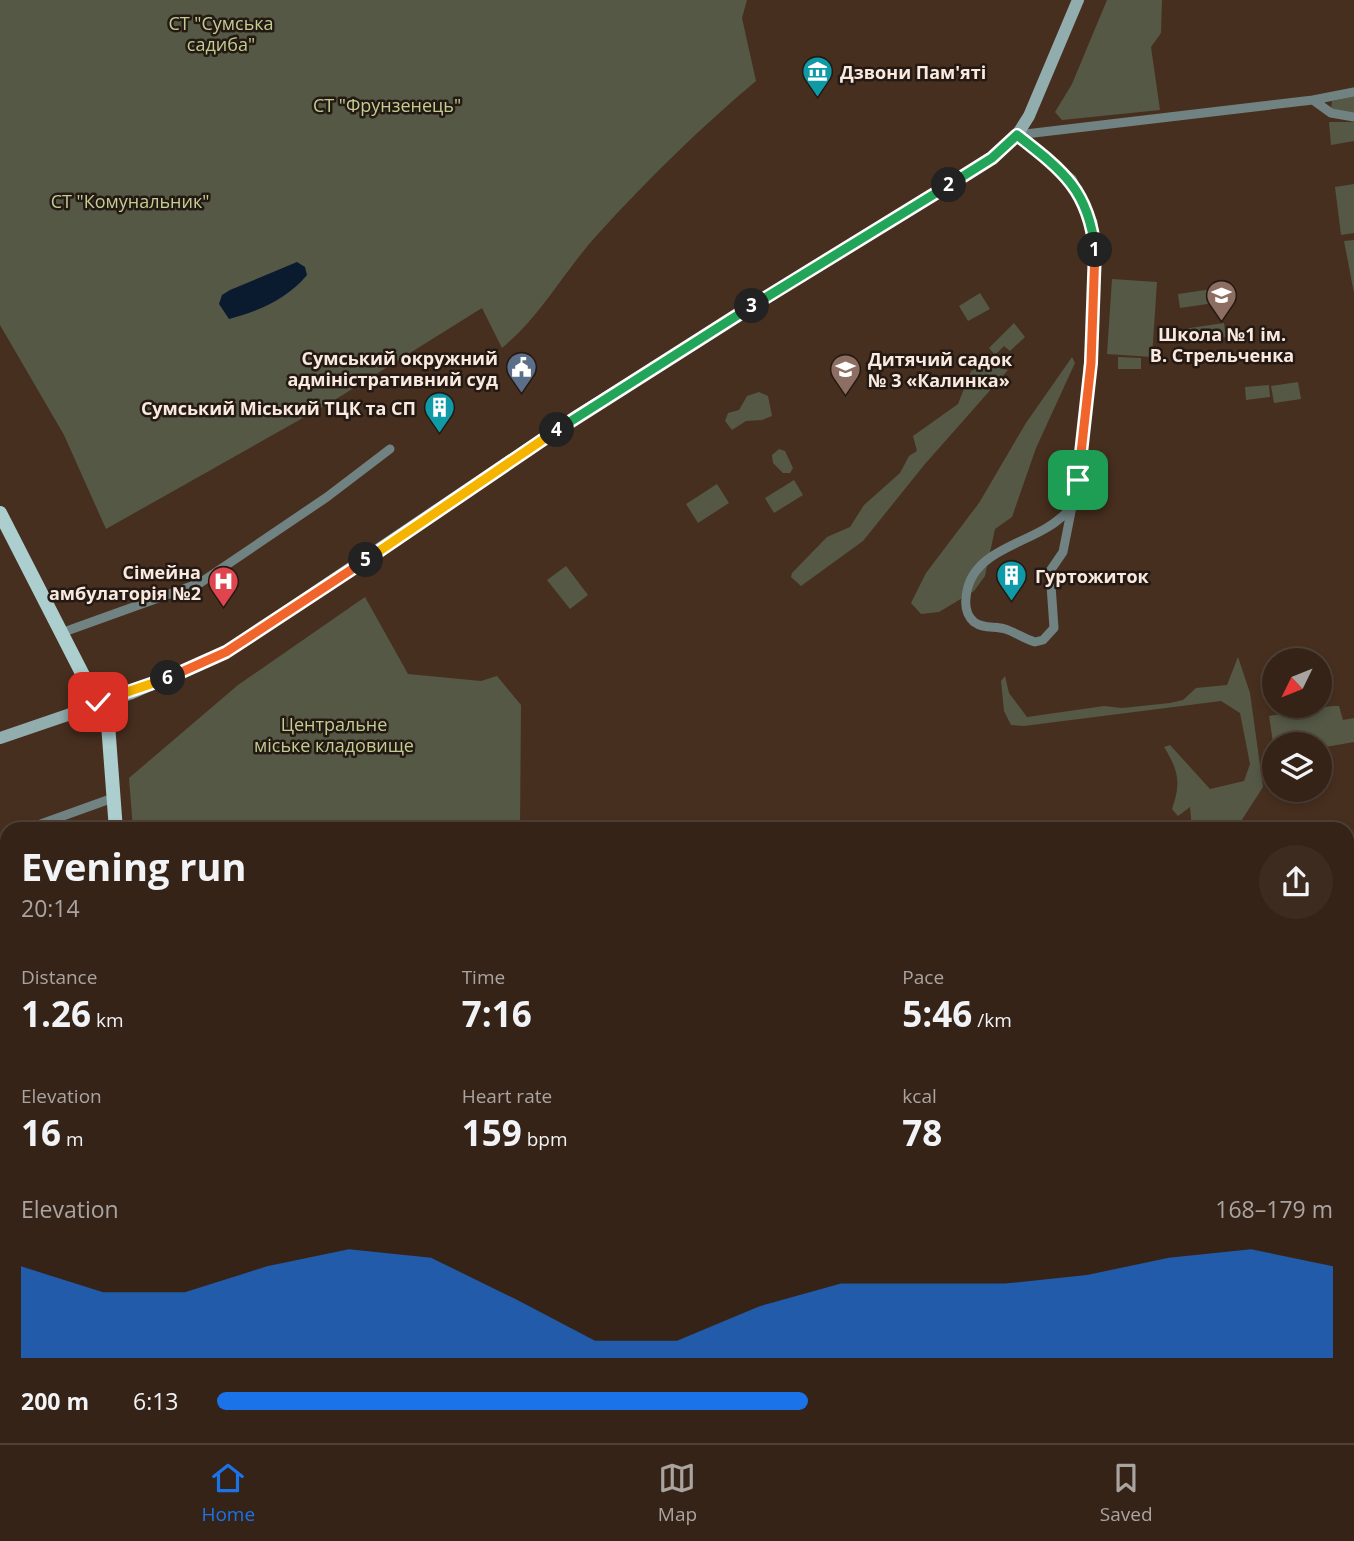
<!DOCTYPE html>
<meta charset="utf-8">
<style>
:root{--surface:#352317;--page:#3d2b20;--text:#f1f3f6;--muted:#aaa4a1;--line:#4f4036;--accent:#1a73e8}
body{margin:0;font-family:"Open Sans",sans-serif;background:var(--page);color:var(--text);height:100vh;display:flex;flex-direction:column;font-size:26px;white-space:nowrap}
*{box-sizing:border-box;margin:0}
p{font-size:23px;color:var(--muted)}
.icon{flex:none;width:38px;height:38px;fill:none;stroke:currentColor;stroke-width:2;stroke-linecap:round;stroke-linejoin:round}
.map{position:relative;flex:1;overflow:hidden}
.side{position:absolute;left:0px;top:822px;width:1354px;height:621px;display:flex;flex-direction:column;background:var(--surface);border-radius:21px 21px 0 0;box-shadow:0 4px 10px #0003,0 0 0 2px var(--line)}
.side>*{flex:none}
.needle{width:46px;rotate:227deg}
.controls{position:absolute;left:1262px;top:648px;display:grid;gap:14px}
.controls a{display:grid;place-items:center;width:70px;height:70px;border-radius:50%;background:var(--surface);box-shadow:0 4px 10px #0003,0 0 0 2px var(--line);font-size:35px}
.pin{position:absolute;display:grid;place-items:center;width:60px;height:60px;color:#fff;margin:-30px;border-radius:14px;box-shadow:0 4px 10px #0006}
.km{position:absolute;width:35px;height:35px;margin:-18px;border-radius:50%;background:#222;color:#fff;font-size:19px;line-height:35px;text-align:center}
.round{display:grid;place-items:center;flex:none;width:74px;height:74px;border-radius:37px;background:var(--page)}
.head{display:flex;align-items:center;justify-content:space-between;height:119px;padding:0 21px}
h1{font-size:38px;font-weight:700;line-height:52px}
.stats{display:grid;grid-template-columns:repeat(3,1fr);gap:10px;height:119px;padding:7px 21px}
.stats div{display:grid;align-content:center}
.stats b{font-size:35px;font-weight:700}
.stats small{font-size:19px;font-weight:400}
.stats p{font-size:19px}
.chart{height:196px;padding:14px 21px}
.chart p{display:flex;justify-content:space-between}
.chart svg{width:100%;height:126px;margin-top:7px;fill:var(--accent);opacity:.7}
ul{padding:0 21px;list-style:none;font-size:23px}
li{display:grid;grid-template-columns:112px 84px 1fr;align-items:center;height:52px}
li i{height:18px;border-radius:9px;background:var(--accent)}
.tabs{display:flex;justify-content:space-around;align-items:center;height:98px;border-top:2px solid var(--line);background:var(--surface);font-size:19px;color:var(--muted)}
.tabs a{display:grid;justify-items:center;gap:4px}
.tabs .on{color:var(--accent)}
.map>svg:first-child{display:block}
.green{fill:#545845}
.water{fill:#0a1b30}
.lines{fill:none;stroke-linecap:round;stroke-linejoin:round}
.river{stroke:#0a1b30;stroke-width:14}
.street{stroke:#718282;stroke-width:9}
.secondary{stroke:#92adae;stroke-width:12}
.primary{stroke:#accecf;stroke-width:14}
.split-1-casing{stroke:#fff;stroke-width:14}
.split-2-casing{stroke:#fff;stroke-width:14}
.split-3-casing{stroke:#fff;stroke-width:14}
.split-4-casing{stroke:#fff;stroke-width:14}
.split-5-casing{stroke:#fff;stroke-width:14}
.split-6-casing{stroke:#fff;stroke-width:14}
.split-7-casing{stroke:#fff;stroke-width:14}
.split-1{stroke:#f0652b;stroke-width:9}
.split-2{stroke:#22a559;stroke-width:9}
.split-3{stroke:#22a559;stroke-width:9}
.split-4{stroke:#22a559;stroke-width:9}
.split-5{stroke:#f5b400;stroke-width:9}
.split-6{stroke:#f0652b;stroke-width:9}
.split-7{stroke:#f5b400;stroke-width:9}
.labels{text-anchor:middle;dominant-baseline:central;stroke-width:5;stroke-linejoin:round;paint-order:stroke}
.park-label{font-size:18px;fill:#c1cd93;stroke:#251a13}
.poi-label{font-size:18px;font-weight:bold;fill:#f9e9df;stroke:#251a13;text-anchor:start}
</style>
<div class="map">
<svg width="1354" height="1443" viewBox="0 0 1354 1443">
<rect width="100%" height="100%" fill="#472f1f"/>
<path class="green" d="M 0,0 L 747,0 L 742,18 L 756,81 C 700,128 647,180 598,234 C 564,271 541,316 502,348 L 482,308 L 333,401 L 106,529 L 64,435 L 0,325 Z
M 1107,0 L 1162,0 L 1161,33 L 1151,47 L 1160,110 L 1062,120 L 1055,112 L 1072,84 Z
M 1354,96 L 1354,113 L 1331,109 L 1332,101 Z
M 1329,122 L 1354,122 L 1354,141 L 1331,145 Z
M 1354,184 L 1354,233 L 1341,235 L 1335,187 Z
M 1354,240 L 1354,293 L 1344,241 Z
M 1112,279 L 1157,282 L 1152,357 L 1107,354 Z
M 1219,288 L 1221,302 L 1180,308 L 1178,294 Z
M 980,293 L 990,309 L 968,321 L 959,306 Z
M 1014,323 L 1025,337 L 1010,351 L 1004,346 L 995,355 L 989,348 Z
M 1224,323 L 1226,337 L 1185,343 L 1183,329 Z
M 1072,357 L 1075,363 L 1036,448 L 1012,517 L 995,529 L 985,576 L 974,591 L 939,612 L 921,614 L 911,603 L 926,573 L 979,503 L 1026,423 Z
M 1118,357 L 1141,358 L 1141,369 L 1118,369 Z
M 984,365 L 1008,370 L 925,464 L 863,541 L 801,586 L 791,577 L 792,573 L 827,537 L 850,527 L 864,505 L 900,473 L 909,456 L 917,451 L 913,436 L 958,404 L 971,371 Z
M 1298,382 L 1301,399 L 1274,403 L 1271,386 Z
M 1269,385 L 1270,397 L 1246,400 L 1245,387 Z
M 759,392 L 768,396 L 772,416 L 762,420 L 746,421 L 732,430 L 725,421 L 728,413 L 739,410 L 747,396 Z
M 779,449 L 785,451 L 793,468 L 790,473 L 783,473 L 773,463 L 772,455 Z
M 794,480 L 803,495 L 774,513 L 765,498 Z
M 717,484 L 729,503 L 698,523 L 686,504 Z
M 566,566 L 588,595 L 570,609 L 547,580 Z
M 365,597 L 408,674 L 481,681 L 497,676 L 521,705 L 520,829 L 133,829 L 129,778 L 238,685 Z
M 1238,657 L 1250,693 L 1263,787 L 1236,829 L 1192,829 L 1190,807 L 1178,816 L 1172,809 C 1181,783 1179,771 1164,747 L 1170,745 L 1210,789 L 1244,781 L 1250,764 L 1240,713 L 1221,701 L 1024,726 L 1011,725 L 1004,711 L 1001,681 L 1005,676 L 1009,693 L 1027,717 L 1104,706 L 1122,708 L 1170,703 L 1183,700 L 1196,688 L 1227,685 Z
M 1332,706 L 1339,706 L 1343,720 L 1354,718 L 1354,742 L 1320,748 L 1320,744 L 1274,744 L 1274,749 L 1269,716 Z
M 1354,840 L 1354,943 L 1348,948 L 1348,845 Z
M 1348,1201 L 1354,1203 L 1354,1307 L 1348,1307 Z
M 166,1437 L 212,1437 L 207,1443 L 166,1443 Z
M 225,1437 L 334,1437 L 332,1443 L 227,1443 Z
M 555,1437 L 627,1437 L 622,1443 L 548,1443 Z
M 706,1437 L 804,1437 L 813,1443 L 705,1443 Z"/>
<path class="water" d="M 297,262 L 305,267 L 307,275 C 287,299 259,311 229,319 L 219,304 L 222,295 L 230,290 Z"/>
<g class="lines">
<path class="river" d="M 1348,1360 L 1354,1359
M 772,1443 L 773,1437"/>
<path class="street" d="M 1313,100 L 1331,113 L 1354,117
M 1017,135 L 1072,179 L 1093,222 L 1096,254 L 1082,456 L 1063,552 L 1050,571 L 1054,628 L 1043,640 L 1035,642 C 1024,639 1015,632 1005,629 C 995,626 983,629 974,622 C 966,615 965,607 966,598 C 969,554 1018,546 1048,527 C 1057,522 1065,514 1073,507
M 1017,135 L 1313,100 L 1354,92
M 61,633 L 200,583 L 327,497 L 390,449
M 24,830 L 113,798
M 0,839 L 7,836
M 0,925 L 7,923
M 0,1198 L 7,1195
M 0,1244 L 7,1240
M 0,1366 L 7,1366
M 830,1443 L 831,1437
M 884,1443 L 898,1443"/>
<path class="secondary" d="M 0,738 L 132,693 L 226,652 L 578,415 L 991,158 L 1017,135 L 1029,116 L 1078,0
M 0,1071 L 7,1067"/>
<path class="primary" d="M 0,513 L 108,724 L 116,830
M 125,1443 L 126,1437"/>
</g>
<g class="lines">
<defs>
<path id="split-1" d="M 1078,480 L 1091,363 L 1095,250"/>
<path id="split-2" d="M 949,185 L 992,158 L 1017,135 C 1062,170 1089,190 1095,250"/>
<path id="split-3" d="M 752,306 L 949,185"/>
<path id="split-4" d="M 557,430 L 752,306"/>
<path id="split-5" d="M 366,560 L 557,430"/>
<path id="split-6" d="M 168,678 L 226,652 L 366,560"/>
<path id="split-7" d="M 98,702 L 168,678"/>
</defs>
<use href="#split-1" class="split-1-casing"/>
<use href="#split-2" class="split-2-casing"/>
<use href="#split-3" class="split-3-casing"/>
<use href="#split-4" class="split-4-casing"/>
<use href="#split-5" class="split-5-casing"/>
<use href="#split-6" class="split-6-casing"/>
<use href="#split-7" class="split-7-casing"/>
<use href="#split-1" class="split-1"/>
<use href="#split-2" class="split-2"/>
<use href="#split-3" class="split-3"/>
<use href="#split-4" class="split-4"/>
<use href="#split-5" class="split-5"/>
<use href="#split-6" class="split-6"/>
<use href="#split-7" class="split-7"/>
</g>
<defs>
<symbol id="museum-pin" viewBox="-11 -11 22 30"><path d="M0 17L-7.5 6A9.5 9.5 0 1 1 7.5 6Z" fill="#0f9aa8" stroke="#251a13"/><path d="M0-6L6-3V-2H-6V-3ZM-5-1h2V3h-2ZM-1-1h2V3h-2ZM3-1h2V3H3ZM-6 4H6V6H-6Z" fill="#fff"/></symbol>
<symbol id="school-pin" viewBox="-11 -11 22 30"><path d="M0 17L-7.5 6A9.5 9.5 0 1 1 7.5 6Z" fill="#8d6e63" stroke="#251a13"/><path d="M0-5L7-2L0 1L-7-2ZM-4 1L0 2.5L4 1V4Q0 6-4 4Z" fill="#fff"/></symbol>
<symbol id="civic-pin" viewBox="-11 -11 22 30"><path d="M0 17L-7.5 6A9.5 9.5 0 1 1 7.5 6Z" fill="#5c6f8a" stroke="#251a13"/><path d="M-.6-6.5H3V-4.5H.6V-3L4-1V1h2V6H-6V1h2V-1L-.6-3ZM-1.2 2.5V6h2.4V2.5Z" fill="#fff"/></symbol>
<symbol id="building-pin" viewBox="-11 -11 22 30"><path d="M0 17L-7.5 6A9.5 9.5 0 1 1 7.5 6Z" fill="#0f9aa8" stroke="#251a13"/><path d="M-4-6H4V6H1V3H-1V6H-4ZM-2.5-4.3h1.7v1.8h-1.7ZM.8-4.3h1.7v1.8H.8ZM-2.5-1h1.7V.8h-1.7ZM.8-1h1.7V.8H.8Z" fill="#fff"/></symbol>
<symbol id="hospital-pin" viewBox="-11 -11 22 30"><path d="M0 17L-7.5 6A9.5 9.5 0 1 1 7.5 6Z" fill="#e0444e" stroke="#251a13"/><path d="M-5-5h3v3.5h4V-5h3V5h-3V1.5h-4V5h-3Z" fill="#fff"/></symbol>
</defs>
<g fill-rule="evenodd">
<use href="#museum-pin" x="800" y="54" width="35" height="47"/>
<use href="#school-pin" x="1204" y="278" width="35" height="47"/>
<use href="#civic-pin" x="504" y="350" width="35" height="47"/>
<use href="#school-pin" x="828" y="352" width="35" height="47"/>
<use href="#building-pin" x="422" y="390" width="35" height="47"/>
<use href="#building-pin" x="994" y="558" width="35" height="47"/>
<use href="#hospital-pin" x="206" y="564" width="35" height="47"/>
</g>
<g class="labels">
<g class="park-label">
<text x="221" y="23">СТ "Сумська<tspan x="221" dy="21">садиба"</tspan></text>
<text x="387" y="105">СТ "Фрунзенець"</text>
<text x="130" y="201">СТ "Комунальник"</text>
<text x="334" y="724">Центральне<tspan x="334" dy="21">міське кладовище</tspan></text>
</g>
<g class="poi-label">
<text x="840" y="72">Дзвони Пам'яті</text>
<text x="1222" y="334" text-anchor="middle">Школа №1 ім.<tspan x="1222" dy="21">В. Стрельченка</tspan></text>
<text x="498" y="358" text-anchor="end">Сумський окружний<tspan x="498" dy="21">адміністративний суд</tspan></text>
<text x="868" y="359">Дитячий садок<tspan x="868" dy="21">№ 3 «Калинка»</tspan></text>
<text x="416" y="408" text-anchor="end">Сумський Міський ТЦК та СП</text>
<text x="201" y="572" text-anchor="end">Сімейна<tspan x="201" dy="21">амбулаторія №2</tspan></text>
<text x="1035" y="576">Гуртожиток</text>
</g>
</g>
</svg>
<div class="controls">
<a><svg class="needle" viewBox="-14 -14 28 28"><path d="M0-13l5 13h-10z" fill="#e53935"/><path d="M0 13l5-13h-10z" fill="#aaa4a1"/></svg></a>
<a><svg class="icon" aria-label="layers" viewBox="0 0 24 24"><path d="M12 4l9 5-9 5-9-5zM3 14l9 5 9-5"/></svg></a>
</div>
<div class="pin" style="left:1078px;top:480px;background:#1e9e55"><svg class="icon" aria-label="arrive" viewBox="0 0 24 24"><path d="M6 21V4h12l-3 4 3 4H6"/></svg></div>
<div class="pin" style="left:98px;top:702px;background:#d93025"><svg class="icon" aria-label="check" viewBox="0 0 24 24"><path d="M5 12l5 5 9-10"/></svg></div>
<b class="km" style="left:1095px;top:250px">1</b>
<b class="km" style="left:949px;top:185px">2</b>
<b class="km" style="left:752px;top:306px">3</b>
<b class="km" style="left:557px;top:430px">4</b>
<b class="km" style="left:366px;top:560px">5</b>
<b class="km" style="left:168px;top:678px">6</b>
<section class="side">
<div class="head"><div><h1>Evening run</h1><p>20:14</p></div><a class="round"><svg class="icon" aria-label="share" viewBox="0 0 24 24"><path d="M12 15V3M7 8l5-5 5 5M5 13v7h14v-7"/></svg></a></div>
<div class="stats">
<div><p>Distance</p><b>1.26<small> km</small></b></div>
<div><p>Time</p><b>7:16</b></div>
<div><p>Pace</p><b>5:46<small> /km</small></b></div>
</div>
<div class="stats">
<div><p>Elevation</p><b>16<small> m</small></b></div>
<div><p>Heart rate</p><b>159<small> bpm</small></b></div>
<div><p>kcal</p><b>78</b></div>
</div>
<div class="chart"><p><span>Elevation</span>168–179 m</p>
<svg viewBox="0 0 160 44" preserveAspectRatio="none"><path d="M0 44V12L10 21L20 21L30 12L40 6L50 9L60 23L70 38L80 38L90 26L100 18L110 18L120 18L130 15L140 9L150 6L160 12V44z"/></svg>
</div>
<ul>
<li><b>200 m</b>6:13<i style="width:53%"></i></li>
</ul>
</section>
</div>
<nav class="tabs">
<a class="on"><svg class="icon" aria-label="home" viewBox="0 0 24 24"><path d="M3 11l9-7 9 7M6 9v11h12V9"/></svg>Home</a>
<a><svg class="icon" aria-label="map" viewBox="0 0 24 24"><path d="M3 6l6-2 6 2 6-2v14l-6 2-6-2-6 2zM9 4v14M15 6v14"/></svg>Map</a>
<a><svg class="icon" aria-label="saved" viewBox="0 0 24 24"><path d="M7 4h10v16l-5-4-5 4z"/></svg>Saved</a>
</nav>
